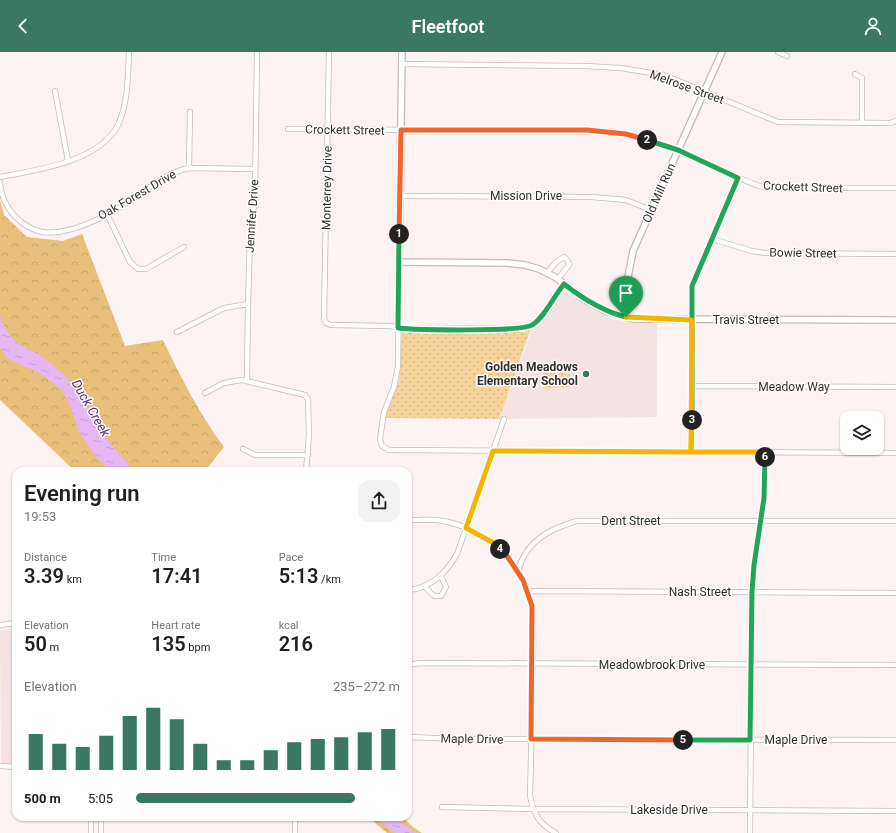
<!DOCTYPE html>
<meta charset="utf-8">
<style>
:root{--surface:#fff;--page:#f2f2f2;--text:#202124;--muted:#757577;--accent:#3a7864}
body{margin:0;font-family:Roboto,sans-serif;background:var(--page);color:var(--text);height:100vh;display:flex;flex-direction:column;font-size:15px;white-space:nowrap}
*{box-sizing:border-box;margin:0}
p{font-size:13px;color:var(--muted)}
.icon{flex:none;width:22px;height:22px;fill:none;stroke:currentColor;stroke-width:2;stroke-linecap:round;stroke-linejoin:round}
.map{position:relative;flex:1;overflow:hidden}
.details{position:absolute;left:12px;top:415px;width:400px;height:354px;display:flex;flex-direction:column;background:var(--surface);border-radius:12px;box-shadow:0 1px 3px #0004}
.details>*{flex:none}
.tools{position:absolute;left:840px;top:359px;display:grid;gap:8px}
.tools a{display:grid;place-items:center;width:44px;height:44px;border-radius:8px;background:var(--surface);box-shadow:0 1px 3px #0004;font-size:20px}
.pin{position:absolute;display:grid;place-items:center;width:34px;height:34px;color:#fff;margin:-41px -17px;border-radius:50% 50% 50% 0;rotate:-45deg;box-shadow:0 0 4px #0007}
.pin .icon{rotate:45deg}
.km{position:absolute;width:20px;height:20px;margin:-10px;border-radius:50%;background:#222;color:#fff;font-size:11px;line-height:20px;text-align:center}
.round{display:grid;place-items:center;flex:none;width:42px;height:42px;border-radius:12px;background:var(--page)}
.summary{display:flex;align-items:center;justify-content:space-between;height:68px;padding:0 12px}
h1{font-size:22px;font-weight:600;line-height:30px}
.figures{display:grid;grid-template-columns:repeat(3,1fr);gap:6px;height:68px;padding:4px 12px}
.figures div{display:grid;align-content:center}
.figures b{font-size:20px;font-weight:600}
.figures small{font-size:11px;font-weight:400}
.figures p{font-size:11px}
.chart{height:112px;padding:8px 12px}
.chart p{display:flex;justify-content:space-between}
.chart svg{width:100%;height:72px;margin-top:4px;stroke:var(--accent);stroke-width:6}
ul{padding:0 12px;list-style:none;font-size:13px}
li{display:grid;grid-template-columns:64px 48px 1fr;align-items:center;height:30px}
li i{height:10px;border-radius:5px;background:var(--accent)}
header{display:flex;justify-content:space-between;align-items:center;height:52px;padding:0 12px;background:var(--accent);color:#fff;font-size:18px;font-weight:600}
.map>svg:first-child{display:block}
.built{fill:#f5e2e2}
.forest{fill:url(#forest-crowns)}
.park{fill:url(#park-dots)}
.water{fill:url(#water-ripples)}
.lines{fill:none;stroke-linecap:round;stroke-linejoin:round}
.minor-casing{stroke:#c6b9b8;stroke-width:6}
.tertiary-casing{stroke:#c6b9b8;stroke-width:8}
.minor{stroke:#fff;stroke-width:4.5}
.tertiary{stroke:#fff;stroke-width:5.5}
.split-1-casing{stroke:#fff;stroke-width:8}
.split-2-casing{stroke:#fff;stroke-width:8}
.split-3-casing{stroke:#fff;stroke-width:8}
.split-4-casing{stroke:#fff;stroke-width:8}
.split-5-casing{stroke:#fff;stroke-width:8}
.split-6-casing{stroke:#fff;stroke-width:8}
.split-7-casing{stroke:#fff;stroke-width:8}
.split-1{stroke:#22a559;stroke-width:5}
.split-2{stroke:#f0652b;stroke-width:5}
.split-3{stroke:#22a559;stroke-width:5}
.split-4{stroke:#f5b400;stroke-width:5}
.split-5{stroke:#f0652b;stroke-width:5}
.split-6{stroke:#22a559;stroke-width:5}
.split-7{stroke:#f5b400;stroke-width:5}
.poi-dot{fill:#3a7864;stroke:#fff;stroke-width:1.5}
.labels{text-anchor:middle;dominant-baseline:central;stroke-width:3;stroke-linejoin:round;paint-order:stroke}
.street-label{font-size:12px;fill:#332e2d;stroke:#fff}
.poi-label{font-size:12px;font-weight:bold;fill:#332e2d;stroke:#fff;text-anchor:end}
.water-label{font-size:13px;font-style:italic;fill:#642b72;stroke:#fff}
</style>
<header><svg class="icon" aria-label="back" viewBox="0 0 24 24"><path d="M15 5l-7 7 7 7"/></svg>Fleetfoot<svg class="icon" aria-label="person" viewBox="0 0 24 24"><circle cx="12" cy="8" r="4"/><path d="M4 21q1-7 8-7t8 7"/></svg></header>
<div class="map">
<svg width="896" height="781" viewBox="0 0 896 781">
<defs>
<pattern id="forest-crowns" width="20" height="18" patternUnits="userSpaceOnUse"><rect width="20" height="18" fill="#e8bf7b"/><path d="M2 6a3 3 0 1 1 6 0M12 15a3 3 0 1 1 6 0" fill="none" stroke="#c7a46b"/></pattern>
<pattern id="park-dots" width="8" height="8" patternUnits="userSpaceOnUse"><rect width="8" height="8" fill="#f5d39b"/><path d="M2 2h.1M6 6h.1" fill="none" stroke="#d2b586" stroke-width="1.8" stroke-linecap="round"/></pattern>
<pattern id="water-ripples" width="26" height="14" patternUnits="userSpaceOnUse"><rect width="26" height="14" fill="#e5b6f2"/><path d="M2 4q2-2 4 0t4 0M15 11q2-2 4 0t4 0" fill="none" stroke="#c59dd0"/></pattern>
</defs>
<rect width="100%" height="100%" fill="#fef3f3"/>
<path class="built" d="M 564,239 L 598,261 L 617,268 L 657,272 L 657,365 L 499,367 L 531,280 L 542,271 L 556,248 Z
M 16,577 L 16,711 L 1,711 L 0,578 Z"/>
<path class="forest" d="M 0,148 L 4,163 L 27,185 L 63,189 L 82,182 L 125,294 L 163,288 C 181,326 199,361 224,395 L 205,419 L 75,419 L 0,348 Z
M 368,765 L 403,765 L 413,775 L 422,781 L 387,781 Z"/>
<path class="park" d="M 530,279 L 499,367 L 385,366 L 399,328 L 402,280 L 523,280 Z
M 543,321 L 570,321 L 570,335 L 543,337 Z"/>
<path class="water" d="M 0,264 L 6,278 L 17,291 L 42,304 L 68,327 L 107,388 L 134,419 L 110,419 L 97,406 L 78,378 L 72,358 L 62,338 L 41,322 L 7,306 L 0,295 Z
M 375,765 L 392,765 L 416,781 L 395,781 Z"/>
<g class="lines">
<defs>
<path id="minor" d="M 329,0 L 324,266 L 326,271 L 331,273 L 390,274 L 407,277 L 528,276 L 538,269 L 564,232
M 778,0 L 787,4
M 402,12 L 585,14 L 621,16 L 664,23 L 778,70 L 890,71 L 896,69
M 855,22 L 862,26 L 862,71
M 55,39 L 68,109
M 288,77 L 609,79 C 664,88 708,114 759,134 L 774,136 L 896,136
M 189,116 L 190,60
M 0,125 C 37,118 99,110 118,73 C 128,52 128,23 129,0
M 0,130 C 1,146 9,160 21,170 C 28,175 35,179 43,180 C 68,184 108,164 128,150 C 148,137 165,121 189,116 L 255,117
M 400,144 L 592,145 L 626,148 L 651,158
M 107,162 L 130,210 L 138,217 L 146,217 L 184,195
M 712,187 L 752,199 L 765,201 L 896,202
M 399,210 L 398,314 L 394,335 L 384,360 L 380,387 L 382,394 L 389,398 L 896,401
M 547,221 L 556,210 L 564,205 L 568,209 L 569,213 L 558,227
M 177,280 L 224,256 L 248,252
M 247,328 L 248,252 L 250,186 L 255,145 L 257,0
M 692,334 L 896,335
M 205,341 L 224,331 L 242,328 L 305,343 L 308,347 L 309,383 L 306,419
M 243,397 L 255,403 L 308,403
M 691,400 L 692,234 L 738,126
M 408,468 C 420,468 433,467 444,469 C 486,478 523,509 531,553 C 535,574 533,609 532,632 C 532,669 531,707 530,744 C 534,763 539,772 556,781
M 518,519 C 526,489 549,477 577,469 L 896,469
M 424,534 L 434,544 L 441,544 L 446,535 L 441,524
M 408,538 C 430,537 447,520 457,502 L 504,367
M 528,539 L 896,541
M 0,573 L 16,571
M 408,613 L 420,611 L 896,613
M 408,685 L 460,687 L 896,688
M 0,714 L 16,715
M 442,755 L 533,757 L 896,759
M 91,765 L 91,781
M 101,765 L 101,781
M 295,781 L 295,765
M 750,781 L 752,540 L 754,513 L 764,445 L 765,400"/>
<path id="tertiary" d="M 402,0 L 399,210 L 507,211 L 525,213 L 539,217 L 555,225 L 585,248 L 605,259 L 634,267 L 896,268
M 626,265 L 627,230 L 633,199 L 722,0"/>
</defs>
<use href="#minor" class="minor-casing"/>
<use href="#tertiary" class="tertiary-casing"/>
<use href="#minor" class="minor"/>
<use href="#tertiary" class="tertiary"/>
</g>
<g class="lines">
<defs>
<path id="split-1" d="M 399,182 L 398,276 C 417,278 521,280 532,273 C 544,266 554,244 564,232 C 583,247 602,259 626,265"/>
<path id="split-2" d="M 399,182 L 401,78 L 587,78 L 626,82 L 647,88"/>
<path id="split-3" d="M 647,88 L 678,98 L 738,126 L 692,234 L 692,368"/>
<path id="split-4" d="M 500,497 L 492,490 L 466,476 L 493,399 L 691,400 L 692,368"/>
<path id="split-5" d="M 500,497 L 507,504 L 523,528 L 532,554 L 531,687 L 683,688"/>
<path id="split-6" d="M 683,688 L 750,688 L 752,540 L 754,513 L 764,446 L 765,405"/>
<path id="split-7" d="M 626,265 L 692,268 L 691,400 L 765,400 L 765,405"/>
</defs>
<use href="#split-1" class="split-1-casing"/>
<use href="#split-2" class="split-2-casing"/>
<use href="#split-3" class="split-3-casing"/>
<use href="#split-4" class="split-4-casing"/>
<use href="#split-5" class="split-5-casing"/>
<use href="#split-6" class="split-6-casing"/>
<use href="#split-7" class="split-7-casing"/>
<use href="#split-1" class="split-1"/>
<use href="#split-2" class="split-2"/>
<use href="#split-3" class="split-3"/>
<use href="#split-4" class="split-4"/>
<use href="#split-5" class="split-5"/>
<use href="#split-6" class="split-6"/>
<use href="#split-7" class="split-7"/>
</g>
<circle class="poi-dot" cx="586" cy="322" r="4"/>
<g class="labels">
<g class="street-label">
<text transform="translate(687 35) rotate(20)">Melrose Street</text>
<text transform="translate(345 78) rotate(1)">Crockett Street</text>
<text transform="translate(803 135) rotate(2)">Crockett Street</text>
<text transform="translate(327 136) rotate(-89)">Monterrey Drive</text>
<text transform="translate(659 141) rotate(-66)">Old Mill Run</text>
<text transform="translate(137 143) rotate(-30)">Oak Forest Drive</text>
<text x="526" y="144">Mission Drive</text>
<text transform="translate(252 164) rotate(-86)">Jennifer Drive</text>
<text transform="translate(803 201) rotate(1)">Bowie Street</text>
<text x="746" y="268">Travis Street</text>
<text x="794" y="335">Meadow Way</text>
<text x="631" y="469">Dent Street</text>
<text x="700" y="540">Nash Street</text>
<text x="652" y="613">Meadowbrook Drive</text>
<text transform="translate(472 687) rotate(1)">Maple Drive</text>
<text x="796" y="688">Maple Drive</text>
<text x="669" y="758">Lakeside Drive</text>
</g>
<g class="poi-label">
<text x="578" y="315">Golden Meadows<tspan x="578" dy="14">Elementary School</tspan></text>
</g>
<g class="water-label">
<text transform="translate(91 356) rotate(60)">Duck Creek</text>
</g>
</g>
</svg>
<div class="tools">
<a><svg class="icon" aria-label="layers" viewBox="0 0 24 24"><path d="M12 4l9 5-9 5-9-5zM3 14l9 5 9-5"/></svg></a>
</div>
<div class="pin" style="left:626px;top:265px;background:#1e9e55"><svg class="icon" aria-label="arrive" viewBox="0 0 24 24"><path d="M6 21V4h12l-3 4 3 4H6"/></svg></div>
<b class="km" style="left:399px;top:182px">1</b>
<b class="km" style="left:647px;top:88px">2</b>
<b class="km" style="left:692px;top:368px">3</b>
<b class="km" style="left:500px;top:497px">4</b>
<b class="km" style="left:683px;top:688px">5</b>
<b class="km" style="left:765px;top:405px">6</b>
<section class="details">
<div class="summary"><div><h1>Evening run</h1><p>19:53</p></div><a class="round"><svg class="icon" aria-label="share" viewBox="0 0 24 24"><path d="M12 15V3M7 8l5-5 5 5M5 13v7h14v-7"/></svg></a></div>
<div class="figures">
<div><p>Distance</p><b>3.39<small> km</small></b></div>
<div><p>Time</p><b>17:41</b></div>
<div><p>Pace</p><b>5:13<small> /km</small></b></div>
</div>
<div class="figures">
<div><p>Elevation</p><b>50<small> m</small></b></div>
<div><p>Heart rate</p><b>135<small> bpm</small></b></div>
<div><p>kcal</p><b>216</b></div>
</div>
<div class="chart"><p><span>Elevation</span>235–272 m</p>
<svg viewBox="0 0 160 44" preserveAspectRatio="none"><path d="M5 44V22M15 44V28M25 44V30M35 44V23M45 44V11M55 44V6M65 44V13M75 44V28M85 44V38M95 44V38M105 44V32M115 44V27M125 44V25M135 44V24M145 44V21M155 44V19"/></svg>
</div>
<ul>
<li><b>500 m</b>5:05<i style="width:83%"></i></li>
</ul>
</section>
</div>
